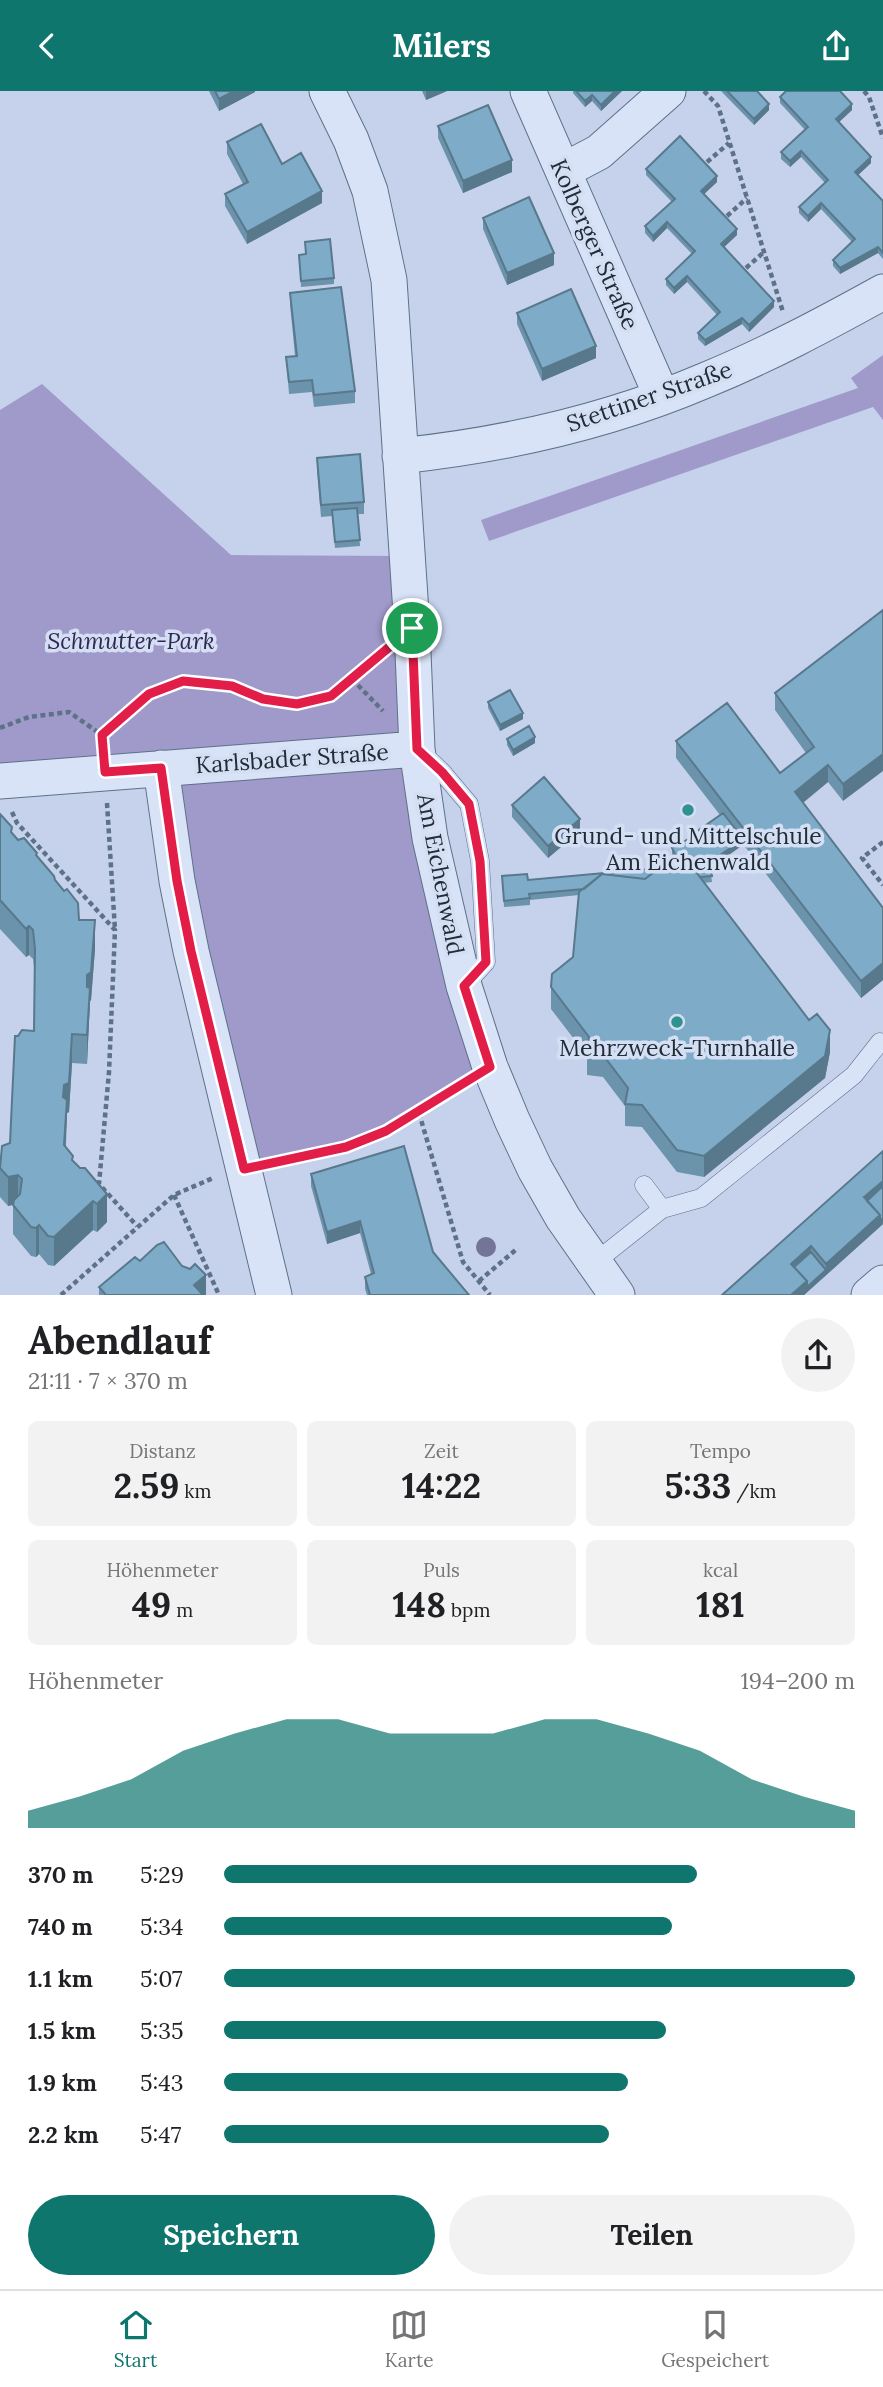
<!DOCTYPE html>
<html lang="de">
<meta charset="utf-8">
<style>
:root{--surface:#fff;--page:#f2f2f2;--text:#202124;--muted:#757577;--line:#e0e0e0;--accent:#0f766e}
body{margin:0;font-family:Lora,serif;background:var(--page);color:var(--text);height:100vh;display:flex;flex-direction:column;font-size:26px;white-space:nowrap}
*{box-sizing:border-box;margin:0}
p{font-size:23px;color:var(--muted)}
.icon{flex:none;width:38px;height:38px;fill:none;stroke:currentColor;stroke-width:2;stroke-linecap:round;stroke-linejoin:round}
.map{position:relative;height:1204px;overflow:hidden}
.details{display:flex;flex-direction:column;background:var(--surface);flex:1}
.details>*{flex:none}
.pin{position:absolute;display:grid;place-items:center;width:60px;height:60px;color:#fff;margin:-30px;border:4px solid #fff;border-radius:50%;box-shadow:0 2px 7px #0007}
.round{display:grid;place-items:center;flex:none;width:74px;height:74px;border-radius:37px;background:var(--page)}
.overview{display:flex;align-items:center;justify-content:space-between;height:119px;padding:0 28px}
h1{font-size:38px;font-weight:700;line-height:52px}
.figures{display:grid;grid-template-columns:repeat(3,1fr);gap:10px;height:119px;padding:7px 28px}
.figures div{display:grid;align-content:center;border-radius:10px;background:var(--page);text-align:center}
.figures b{font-size:35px;font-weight:700}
.figures small{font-size:19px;font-weight:400}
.figures p{font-size:19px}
.chart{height:196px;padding:14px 28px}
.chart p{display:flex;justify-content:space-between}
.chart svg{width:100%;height:126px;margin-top:7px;fill:var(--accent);opacity:.7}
.button{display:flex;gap:14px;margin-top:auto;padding:14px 28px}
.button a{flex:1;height:80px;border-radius:42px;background:var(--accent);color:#fff;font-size:28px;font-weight:700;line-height:80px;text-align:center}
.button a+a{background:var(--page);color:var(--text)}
ul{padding:0 28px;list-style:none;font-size:23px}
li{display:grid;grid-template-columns:112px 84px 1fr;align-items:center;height:52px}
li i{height:18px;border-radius:9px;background:var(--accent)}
header{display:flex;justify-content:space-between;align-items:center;height:91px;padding:0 28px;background:var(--accent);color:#fff;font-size:32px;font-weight:700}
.dock{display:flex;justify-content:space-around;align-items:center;height:98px;border-top:2px solid var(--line);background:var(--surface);font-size:19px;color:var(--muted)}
.dock a{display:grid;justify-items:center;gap:4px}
.dock .selected{color:var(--accent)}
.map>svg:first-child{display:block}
.green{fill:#9f9aca}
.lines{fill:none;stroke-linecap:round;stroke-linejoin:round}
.lane-casing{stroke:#5d7187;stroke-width:19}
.street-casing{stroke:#5d7187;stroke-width:37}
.path{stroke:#5d7187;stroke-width:4.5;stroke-dasharray:5 3.5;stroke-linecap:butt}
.lane{stroke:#d9e3f7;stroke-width:18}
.street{stroke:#d9e3f7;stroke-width:35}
.tree{fill:#747498}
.wall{fill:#6c93ac}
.shaded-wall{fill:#58788c}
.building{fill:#7eabc8;stroke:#58788c;stroke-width:2}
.route-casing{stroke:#fff;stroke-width:14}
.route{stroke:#e11d48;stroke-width:9}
.poi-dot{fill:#30928f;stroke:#d5dff4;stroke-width:2.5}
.labels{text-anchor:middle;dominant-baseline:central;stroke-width:7;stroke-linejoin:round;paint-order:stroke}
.street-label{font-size:23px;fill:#202d37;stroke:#d5dff4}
.park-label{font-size:23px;font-style:italic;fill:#312753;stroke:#d5dff4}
.poi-label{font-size:23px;fill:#202d37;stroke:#d5dff4}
</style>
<header><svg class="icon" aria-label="back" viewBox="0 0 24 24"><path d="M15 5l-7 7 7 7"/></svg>Milers<svg class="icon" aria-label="share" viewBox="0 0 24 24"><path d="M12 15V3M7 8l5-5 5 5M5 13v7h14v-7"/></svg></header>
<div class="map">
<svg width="883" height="1204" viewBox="0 0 883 1204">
<rect width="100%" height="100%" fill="#c6d2ec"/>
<path class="green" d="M 883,264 L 883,329 L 873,316 L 489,450 L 481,429 L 858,297 L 851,287 Z
M 42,293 L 231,464 L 407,465 L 417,658 L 490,976 L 386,1040 L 346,1056 L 244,1078 L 161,678 L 0,690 L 0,319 Z"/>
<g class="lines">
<defs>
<path id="lane" d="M 421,661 L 442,681 L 469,713 L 480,770 L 486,871 L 464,895
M 644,1094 L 662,1118
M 594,1172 L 662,1118 L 701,1107 L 854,984 L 880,951"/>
<path id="street" d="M 327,0 L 351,49 L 370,100 L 389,189 L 412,537 L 417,658 L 430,747 L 464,895 L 490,976 L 512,1029 L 535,1078 L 563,1127 L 617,1204
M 528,0 L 662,306
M 563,80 L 599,61 L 668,0
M 400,365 C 504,354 610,330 706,289 C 767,264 825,233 883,201
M 161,677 L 177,790 L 191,860 L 274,1204
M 0,690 L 417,658
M 869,1204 L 883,1192"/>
</defs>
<use href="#lane" class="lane-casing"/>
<use href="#street" class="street-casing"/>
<path class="path" d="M 704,0 L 718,15 L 783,221
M 864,0 L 869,6 L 883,47
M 707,71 L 729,52
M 727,125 L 747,107
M 746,177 L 764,161
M 352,588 L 383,620
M 0,637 L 29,626 L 69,621 L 102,644 L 102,647
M 102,644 L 149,603 L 183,590 L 232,595 L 263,608 L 297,613 L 331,605 L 382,562
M 107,712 L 115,839
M 12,721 L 17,732 L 115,839 L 109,981 L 99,1093 L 137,1135
M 883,751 L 862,767 L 883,794
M 419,1022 L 463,1171 L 490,1204
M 273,1072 L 346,1056 L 386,1040 L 463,994
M 174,1104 L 219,1204
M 479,1190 L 518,1157
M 61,1204 L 174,1104 L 213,1087"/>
<use href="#lane" class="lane"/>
<use href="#street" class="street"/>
</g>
<circle class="tree" cx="486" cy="1156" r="10"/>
<path class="wall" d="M 209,0 L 255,0 L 255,1 L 219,20 Z
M 422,0 L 447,0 L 426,9 Z
M 573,0 L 622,0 L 601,20 L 592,10 L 585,16 L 573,2 Z
M 721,0 L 757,0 L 769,19 L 754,34 Z
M 780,6 L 852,19 L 839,31 L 871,72 L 858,84 L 883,110 L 883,168 L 878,162 L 840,183 L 833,175 L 833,169 L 852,151 L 821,118 L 808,131 L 799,122 L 799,116 L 825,92 L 801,66 L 790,76 L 781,68 L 781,61 L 805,39 L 780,12 Z
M 438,35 L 512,81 L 463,102 L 438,47 Z
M 227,51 L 282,73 L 322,112 L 247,153 L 225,115 L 225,103 L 243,93 L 227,63 Z
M 646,78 L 717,91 L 704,103 L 737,144 L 724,156 L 774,216 L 749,241 L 742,233 L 705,255 L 698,248 L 698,242 L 717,224 L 687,191 L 674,203 L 666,194 L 666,188 L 692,163 L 667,137 L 653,151 L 645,142 L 645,135 L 672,111 L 646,84 Z
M 483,127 L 554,174 L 507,194 L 483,138 Z
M 305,151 L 334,187 L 334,193 L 301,196 L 299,164 L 306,163 Z
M 290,202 L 355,300 L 355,312 L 314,316 L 312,301 L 289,303 L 286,266 L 295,265 L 290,213 Z
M 517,222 L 596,267 L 542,290 L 517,233 Z
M 317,367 L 364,411 L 364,423 L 358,423 L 360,455 L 335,457 L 332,425 L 321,426 L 317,379 Z
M 883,519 L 843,710 L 828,691 L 803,712 L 883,817 L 883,889 L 861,907 L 743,753 L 710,777 L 712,791 L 704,792 L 830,961 L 825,987 L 704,1086 L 677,1081 L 642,1036 L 625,1035 L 625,1015 L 603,986 L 587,984 L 587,965 L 551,918 L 551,896 L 573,866 L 579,804 L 530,809 L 530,814 L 504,816 L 502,785 L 528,789 L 678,775 L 672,763 L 672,757 L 699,742 L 699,739 L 720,724 L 676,667 L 676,650 L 780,682 L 806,662 L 775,619 L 775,602 Z
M 488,611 L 523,628 L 500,640 L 488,617 Z
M 507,648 L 535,652 L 513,665 L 507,654 Z
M 512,714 L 580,740 L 548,767 L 512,726 Z
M 0,723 L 12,742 L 37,766 L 55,789 L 79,829 L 95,858 L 91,909 L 90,910 L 87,973 L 72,972 L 69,1021 L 67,1022 L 66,1056 L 73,1070 L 80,1077 L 107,1131 L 97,1141 L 93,1139 L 54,1175 L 48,1174 L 39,1163 L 36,1166 L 31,1165 L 13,1143 L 13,1114 L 8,1115 L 0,1106 L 0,1074 L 10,1052 L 18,945 L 34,940 L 35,883 L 33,868 L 29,864 L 26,866 L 0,838 Z
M 883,1060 L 883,1133 L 804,1204 L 722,1204 Z
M 311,1083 L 433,1161 L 469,1204 L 367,1204 L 365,1198 L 365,1186 L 371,1183 L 360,1142 L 327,1153 L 311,1095 Z
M 140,1170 L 182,1175 L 206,1204 L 99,1204 L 99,1196 Z"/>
<path class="shaded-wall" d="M 234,0 L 255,0 L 255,1 L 219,20 L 219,8 Z
M 426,0 L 447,0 L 426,9 Z
M 615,0 L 622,0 L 601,20 L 601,14 Z
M 592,4 L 592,10 L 585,16 L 585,10 Z
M 769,13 L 769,19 L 754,34 L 754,28 Z
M 852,13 L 852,19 L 836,34 L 836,28 Z
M 801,60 L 801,66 L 790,76 L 790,70 Z
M 871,66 L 871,72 L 855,87 L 855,81 Z
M 512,69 L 512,81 L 463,102 L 463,90 Z
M 717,85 L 717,91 L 701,106 L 701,100 Z
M 322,100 L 322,112 L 247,153 L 247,141 Z
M 821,112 L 821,118 L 808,131 L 808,125 Z
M 667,131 L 667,137 L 653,151 L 653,145 Z
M 737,138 L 737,144 L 721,159 L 721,153 Z
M 878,156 L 878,162 L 840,183 L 840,177 Z
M 554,162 L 554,174 L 507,194 L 507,182 Z
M 687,185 L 687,191 L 674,203 L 674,197 Z
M 774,210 L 774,216 L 749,241 L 749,234 Z
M 742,227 L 742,233 L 705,255 L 705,249 Z
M 596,255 L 596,267 L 542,290 L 542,278 Z
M 523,622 L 523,628 L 500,640 L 500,634 Z
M 535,646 L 535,652 L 513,665 L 513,659 Z
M 883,663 L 883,680 L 843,710 L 843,693 Z
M 828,674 L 828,691 L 795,718 L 795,701 Z
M 580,728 L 580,740 L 548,767 L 548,755 Z
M 743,748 L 743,754 L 709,778 L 709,772 Z
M 95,829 L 95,858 L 91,909 L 90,910 L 87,973 L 87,884 Z
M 29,835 L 29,864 L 26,866 L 26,838 Z
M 883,872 L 883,889 L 861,907 L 861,890 Z
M 830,939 L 830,961 L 825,987 L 704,1086 L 704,1065 Z
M 72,943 L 72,972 L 69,1021 L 67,1022 L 64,1082 L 63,1006 Z
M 18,1084 L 18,1112 L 8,1115 L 8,1086 Z
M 883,1090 L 883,1101 L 867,1116 L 864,1106 Z
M 107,1103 L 107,1131 L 97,1141 L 97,1113 Z
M 93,1110 L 93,1139 L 54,1175 L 54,1146 Z
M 880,1124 L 883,1127 L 883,1133 L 804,1204 L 791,1204 L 807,1190 L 826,1179 L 826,1173 Z
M 360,1130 L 360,1142 L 327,1153 L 327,1141 Z
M 39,1134 L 39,1163 L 36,1166 L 36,1137 Z
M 811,1155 L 811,1167 L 794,1182 L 791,1173 Z
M 206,1184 L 206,1204 L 194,1204 L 194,1194 Z"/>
<path class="building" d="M 215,0 L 234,0 L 219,8 Z
M 576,0 L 615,0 L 601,14 L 592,4 L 585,10 Z
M 727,0 L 757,0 L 769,13 L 754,28 Z
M 786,0 L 840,0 L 852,13 L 836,28 L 871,66 L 855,81 L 883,110 L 883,162 L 878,156 L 840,177 L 833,169 L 855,148 L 821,112 L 808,125 L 799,116 L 828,89 L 801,60 L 790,70 L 781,61 L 808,36 L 780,6 Z
M 488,14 L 512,69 L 463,90 L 438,35 Z
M 261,33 L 282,73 L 301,62 L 322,100 L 247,141 L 225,103 L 248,91 L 227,51 Z
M 680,45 L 717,85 L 701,100 L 737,138 L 721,153 L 774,210 L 749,234 L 742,227 L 705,249 L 698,242 L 720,221 L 687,185 L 674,197 L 666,188 L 695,160 L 667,131 L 653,145 L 645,135 L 675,108 L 646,78 Z
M 529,106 L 554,162 L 507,182 L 483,127 Z
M 330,148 L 334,187 L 301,190 L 299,164 L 306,163 L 305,151 Z
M 341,196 L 355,300 L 314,304 L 312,289 L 289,291 L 286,266 L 297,265 L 290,202 Z
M 571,198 L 596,255 L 542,278 L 517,222 Z
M 360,363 L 364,411 L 321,414 L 317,367 Z
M 357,417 L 360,449 L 335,451 L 332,419 Z
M 883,519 L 883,663 L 843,693 L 828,674 L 795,701 L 883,817 L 883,872 L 861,890 L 676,650 L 727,612 L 780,682 L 814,656 L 775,602 Z
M 510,599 L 523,622 L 500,634 L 488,611 Z
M 529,635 L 535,646 L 513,659 L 507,648 Z
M 544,686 L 580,728 L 548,755 L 512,714 Z
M 723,722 L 743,748 L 709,772 L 712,785 L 700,786 L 696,781 L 668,776 L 681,775 L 672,757 L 700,742 L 699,739 Z
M 0,723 L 12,736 L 11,741 L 18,749 L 24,747 L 37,762 L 36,764 L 54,785 L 55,789 L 64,800 L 67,798 L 78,812 L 79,829 L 95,829 L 91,881 L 87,884 L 87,896 L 90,897 L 87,944 L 72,943 L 69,992 L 64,994 L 63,1006 L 67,1009 L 64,1054 L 73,1065 L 72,1069 L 80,1077 L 85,1077 L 107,1103 L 97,1113 L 93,1110 L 54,1146 L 48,1145 L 39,1134 L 36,1137 L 31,1136 L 13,1114 L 14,1109 L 20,1103 L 22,1088 L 18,1084 L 8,1086 L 0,1077 L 2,1055 L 10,1052 L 15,945 L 18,945 L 22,939 L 34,940 L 35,858 L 33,839 L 29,835 L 26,838 L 0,809 Z
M 662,775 L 696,781 L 809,929 L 817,923 L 830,939 L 825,965 L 704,1065 L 677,1059 L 642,1014 L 625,1013 L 628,997 L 603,964 L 587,962 L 589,946 L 551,896 L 552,883 L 573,866 L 579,801 L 602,783 L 645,788 Z
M 659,777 L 645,788 L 602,783 L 584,798 L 529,803 L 530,807 L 504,810 L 502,785 L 527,783 L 528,789 Z
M 404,1055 L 433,1161 L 469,1204 L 370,1204 L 365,1186 L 374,1182 L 360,1130 L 327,1141 L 311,1083 Z
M 883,1060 L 883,1090 L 864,1106 L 880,1124 L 826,1173 L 811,1155 L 791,1173 L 807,1190 L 791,1204 L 722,1204 Z
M 883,1095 L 883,1127 L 880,1130 L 880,1124 L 867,1110 Z
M 164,1151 L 182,1175 L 190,1178 L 195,1173 L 206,1184 L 194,1194 L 203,1204 L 106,1204 L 99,1196 L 135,1166 L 140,1170 L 157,1154 Z
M 811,1161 L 826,1179 L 807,1196 L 807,1190 L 794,1176 Z"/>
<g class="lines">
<defs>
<path id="route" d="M 412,537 L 417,658 L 442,681 L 469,713 L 480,770 L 486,871 L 464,895 L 490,976 L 386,1040 L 346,1056 L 244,1078 L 191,860 L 177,790 L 161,677 L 105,681 L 102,644 L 149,603 L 183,590 L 232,595 L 263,608 L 297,613 L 331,605 Z"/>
</defs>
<use href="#route" class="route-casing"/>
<use href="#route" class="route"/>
</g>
<g class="poi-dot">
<circle cx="688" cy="719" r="7"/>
<circle cx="677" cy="931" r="7"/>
</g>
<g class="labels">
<g class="street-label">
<text transform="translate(595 153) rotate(66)">Kolberger Straße</text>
<text transform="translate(649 305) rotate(-19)">Stettiner Straße</text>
<text transform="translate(292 667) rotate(-4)">Karlsbader Straße</text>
<text transform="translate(441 783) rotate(79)">Am Eichenwald</text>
</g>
<g class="park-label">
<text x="131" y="549">Schmutter-Park</text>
</g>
<g class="poi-label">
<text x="688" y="744">Grund- und Mittelschule<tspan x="688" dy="26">Am Eichenwald</tspan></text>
<text x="677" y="956">Mehrzweck-Turnhalle</text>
</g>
</g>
</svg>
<div class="pin" style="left:412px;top:537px;background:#1e9e55"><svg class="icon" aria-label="arrive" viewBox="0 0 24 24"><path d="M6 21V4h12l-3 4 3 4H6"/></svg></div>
</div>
<section class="details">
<div class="overview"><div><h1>Abendlauf</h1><p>21:11 · 7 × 370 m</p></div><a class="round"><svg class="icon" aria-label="share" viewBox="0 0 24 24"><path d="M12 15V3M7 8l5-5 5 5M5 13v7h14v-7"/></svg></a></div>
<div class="figures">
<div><p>Distanz</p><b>2.59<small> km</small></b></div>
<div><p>Zeit</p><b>14:22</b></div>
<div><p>Tempo</p><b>5:33<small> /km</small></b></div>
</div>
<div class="figures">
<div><p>Höhenmeter</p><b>49<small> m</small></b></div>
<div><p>Puls</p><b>148<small> bpm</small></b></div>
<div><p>kcal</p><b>181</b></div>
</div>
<div class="chart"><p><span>Höhenmeter</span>194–200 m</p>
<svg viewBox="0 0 160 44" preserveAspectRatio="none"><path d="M0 44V38L10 33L20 27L30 17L40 11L50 6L60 6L70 11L80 11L90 11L100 6L110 6L120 11L130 17L140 27L150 33L160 38V44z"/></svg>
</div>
<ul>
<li><b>370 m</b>5:29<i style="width:75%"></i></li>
<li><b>740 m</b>5:34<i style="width:71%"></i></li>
<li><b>1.1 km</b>5:07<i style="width:100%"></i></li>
<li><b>1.5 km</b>5:35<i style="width:70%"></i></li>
<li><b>1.9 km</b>5:43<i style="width:64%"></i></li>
<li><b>2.2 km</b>5:47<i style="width:61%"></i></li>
</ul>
<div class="button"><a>Speichern</a><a>Teilen</a></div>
</section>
<nav class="dock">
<a class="selected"><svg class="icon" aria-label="home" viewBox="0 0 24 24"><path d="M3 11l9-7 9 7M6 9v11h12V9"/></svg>Start</a>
<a><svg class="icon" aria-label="map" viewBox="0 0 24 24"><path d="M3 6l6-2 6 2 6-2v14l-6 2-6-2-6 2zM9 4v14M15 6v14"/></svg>Karte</a>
<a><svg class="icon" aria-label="saved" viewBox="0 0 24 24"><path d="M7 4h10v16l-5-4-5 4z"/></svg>Gespeichert</a>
</nav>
